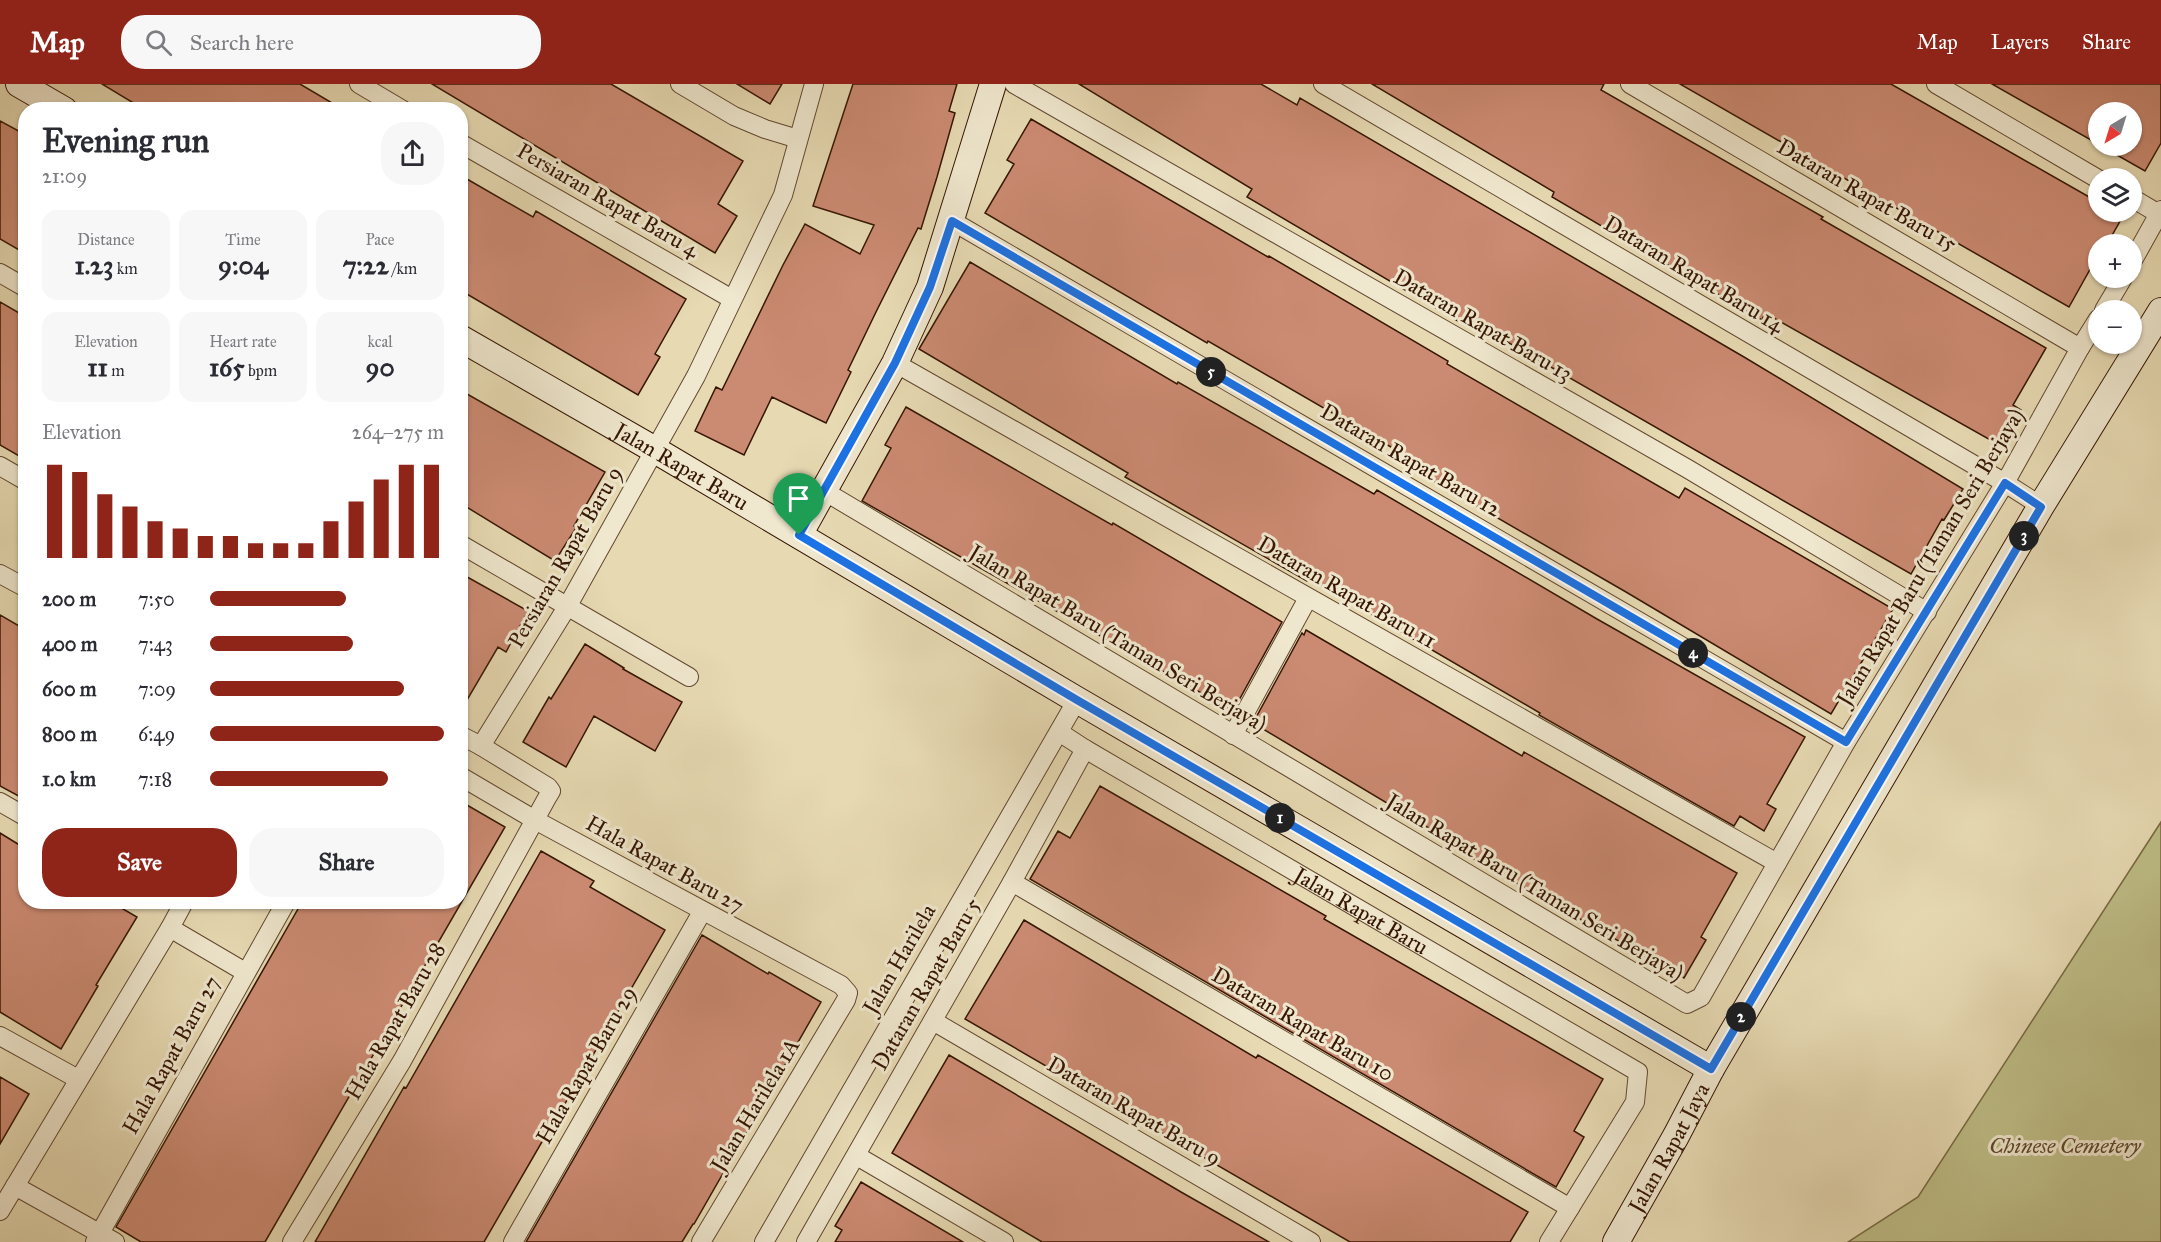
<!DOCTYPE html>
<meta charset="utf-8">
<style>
:root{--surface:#fff;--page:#f7f7f7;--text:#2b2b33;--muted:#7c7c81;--accent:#8f2418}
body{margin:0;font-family:"IM FELL Great Primer",serif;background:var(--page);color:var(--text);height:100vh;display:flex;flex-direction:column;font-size:22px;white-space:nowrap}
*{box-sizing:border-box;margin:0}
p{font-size:20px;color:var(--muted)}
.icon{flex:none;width:33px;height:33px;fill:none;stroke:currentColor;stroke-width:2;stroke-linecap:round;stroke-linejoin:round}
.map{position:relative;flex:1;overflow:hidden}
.drawer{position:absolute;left:18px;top:18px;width:450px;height:807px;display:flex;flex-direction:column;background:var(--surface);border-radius:24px;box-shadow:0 2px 4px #0004}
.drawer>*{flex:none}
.needle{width:39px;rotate:218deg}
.controls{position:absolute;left:2088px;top:18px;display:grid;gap:12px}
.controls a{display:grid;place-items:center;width:54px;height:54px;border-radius:50%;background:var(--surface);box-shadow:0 2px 4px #0004;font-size:30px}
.pin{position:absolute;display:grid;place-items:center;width:51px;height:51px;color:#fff;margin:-62px -26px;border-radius:50% 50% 50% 0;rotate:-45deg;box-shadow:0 0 6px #0007}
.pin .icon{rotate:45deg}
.km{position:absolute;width:30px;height:30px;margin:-15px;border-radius:50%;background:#222;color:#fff;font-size:16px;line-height:30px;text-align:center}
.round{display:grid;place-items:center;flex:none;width:63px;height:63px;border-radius:24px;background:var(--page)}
.overview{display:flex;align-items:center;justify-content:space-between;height:102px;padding:0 24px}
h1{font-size:33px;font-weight:700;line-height:45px}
.metrics{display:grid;grid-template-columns:repeat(3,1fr);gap:9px;height:102px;padding:6px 24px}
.metrics div{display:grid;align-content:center;border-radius:15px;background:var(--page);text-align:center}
.metrics b{font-size:26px;font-weight:700}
.metrics small{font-size:16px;font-weight:400}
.metrics p{font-size:16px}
.chart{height:168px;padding:12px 24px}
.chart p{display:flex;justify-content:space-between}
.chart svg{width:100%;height:108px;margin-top:6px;stroke:var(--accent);stroke-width:6}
.cta{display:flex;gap:12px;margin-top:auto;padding:12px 24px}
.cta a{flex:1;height:69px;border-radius:24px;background:var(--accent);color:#fff;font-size:24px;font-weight:700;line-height:69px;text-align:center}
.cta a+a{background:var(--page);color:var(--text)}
ul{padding:0 24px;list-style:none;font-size:20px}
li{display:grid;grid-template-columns:96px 72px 1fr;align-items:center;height:45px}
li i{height:15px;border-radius:8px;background:var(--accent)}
header{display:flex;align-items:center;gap:36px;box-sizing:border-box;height:84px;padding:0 30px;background:var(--accent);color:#fff}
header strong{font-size:28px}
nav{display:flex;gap:33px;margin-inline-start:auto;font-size:21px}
.search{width:420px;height:54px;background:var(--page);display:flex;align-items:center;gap:15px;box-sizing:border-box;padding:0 21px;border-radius:24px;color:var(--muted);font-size:22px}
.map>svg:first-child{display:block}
.green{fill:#bebd87;stroke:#7a6a45;stroke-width:1.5}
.building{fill:#cb8a72;stroke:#361603;stroke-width:1.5}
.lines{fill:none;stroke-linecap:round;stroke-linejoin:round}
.street-casing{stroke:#62472f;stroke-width:20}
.secondary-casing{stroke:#361603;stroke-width:28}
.street{stroke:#efe7ce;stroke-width:18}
.secondary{stroke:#efe7ce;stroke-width:26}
.route-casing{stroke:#fff;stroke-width:12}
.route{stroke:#1a73e8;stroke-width:8}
.labels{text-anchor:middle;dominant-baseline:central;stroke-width:6;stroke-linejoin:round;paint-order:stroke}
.street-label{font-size:22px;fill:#361603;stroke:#efe7ce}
.park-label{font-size:22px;font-style:italic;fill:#5f482b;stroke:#efe7ce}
</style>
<header>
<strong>Map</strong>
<div class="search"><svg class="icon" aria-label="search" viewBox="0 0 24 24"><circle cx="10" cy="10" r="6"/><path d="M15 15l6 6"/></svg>Search here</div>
<nav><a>Map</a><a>Layers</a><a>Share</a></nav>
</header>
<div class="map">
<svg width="2161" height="1158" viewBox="0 0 2161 1158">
<rect width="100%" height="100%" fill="#e7dab3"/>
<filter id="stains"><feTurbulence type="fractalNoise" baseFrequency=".00333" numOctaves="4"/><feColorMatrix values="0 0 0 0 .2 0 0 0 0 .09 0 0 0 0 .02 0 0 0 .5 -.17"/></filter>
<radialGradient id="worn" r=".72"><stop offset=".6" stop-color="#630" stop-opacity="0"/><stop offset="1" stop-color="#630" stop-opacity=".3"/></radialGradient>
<path class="green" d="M 2161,738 L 2161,1158 L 1848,1158 L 1918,1113 Z"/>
<path class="building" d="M 102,0 L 300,0 L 344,26 L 145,26 Z
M 432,0 L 611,0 L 743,77 L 718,120 L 737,132 L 715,169 Z
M 737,0 L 782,0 L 770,20 Z
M 853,0 L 957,0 L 949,27 L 955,29 L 937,93 L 921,145 L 918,144 L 876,228 L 848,286 L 851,288 L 826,339 L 772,313 L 744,371 L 695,347 L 716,303 L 722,306 L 783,181 L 805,140 L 860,170 L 874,141 L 813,122 Z
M 1079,0 L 1261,0 L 1297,21 L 1300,14 L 1744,273 L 1963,405 L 1944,436 L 1942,435 L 1911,490 L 1476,240 L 1473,246 L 1247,113 L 1252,105 Z
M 1372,0 L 1604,0 L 1601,6 L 1823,133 L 1821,135 L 2046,264 L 2013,321 L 2021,326 L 2001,362 L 1765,229 L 1762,236 L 1552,113 L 1554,108 Z
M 1680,0 L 1891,0 L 2098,118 L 2098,128 L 2115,128 L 2123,132 L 2107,160 L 2098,160 L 2098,171 L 2069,223 Z
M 1992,0 L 2161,0 L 2161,59 L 2145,87 L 2101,62 L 2132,62 L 2132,28 L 2098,28 L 2098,60 Z
M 1031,35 L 1268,173 L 1269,172 L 1448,277 L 1447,280 L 1679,414 L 1685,404 L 1893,525 L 1831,630 L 1626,508 L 1406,381 L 1410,374 L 1208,257 L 1207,259 L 985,129 L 1014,80 L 1007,76 Z
M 0,37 L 26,51 L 26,170 L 0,155 Z
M 460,91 L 533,133 L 536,127 L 686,215 L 655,270 L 660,273 L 638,311 L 460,206 Z
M 970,178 L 1177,300 L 1178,298 L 1374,410 L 1377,406 L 1597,535 L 1805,653 L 1767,720 L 1776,725 L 1764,747 L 1740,732 L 1734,742 L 1539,631 L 1540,629 L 1309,494 L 1307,497 L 1125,393 L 1128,389 L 919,265 Z
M 0,218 L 26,233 L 26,376 L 0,361 Z
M 460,306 L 605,388 L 574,442 L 576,444 L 555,477 L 460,419 Z
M 906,323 L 1112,441 L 1113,439 L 1282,538 L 1233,627 L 862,417 L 891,364 L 885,361 Z
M 460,489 L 528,527 L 506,568 L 498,563 L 460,628 Z
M 0,531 L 26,546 L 26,716 L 0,702 Z
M 1306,546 L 1522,672 L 1524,668 L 1737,789 L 1701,853 L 1706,856 L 1684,894 L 1467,771 L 1469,768 L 1253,639 L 1302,549 L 1304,551 Z
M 585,560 L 624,584 L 623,585 L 682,618 L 655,667 L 594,632 L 566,683 L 523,658 L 549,613 L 551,615 Z
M 1100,702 L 1326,832 L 1324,835 L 1603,995 L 1574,1047 L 1584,1053 L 1556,1103 L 1030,795 L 1058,747 L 1070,754 Z
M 460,717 L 505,743 L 265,1158 L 141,1158 L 116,1143 L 302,818 L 460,818 Z
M 0,749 L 26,765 L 26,818 L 111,818 L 137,833 L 96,901 L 98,902 L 61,965 L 0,928 Z
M 541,767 L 594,797 L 590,803 L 665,846 L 544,1056 L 543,1056 L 484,1158 L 315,1158 L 404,1003 L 406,1004 Z
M 1024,836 L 1256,974 L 1258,971 L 1528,1128 L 1510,1158 L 1350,1158 L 965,935 Z
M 702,851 L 768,890 L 769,888 L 821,918 L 694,1140 L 693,1140 L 682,1158 L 526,1158 Z
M 949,971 L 1181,1108 L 1269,1158 L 1042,1158 L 892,1069 Z
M 0,993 L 29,1010 L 0,1060 Z
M 861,1098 L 963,1158 L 835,1158 L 842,1146 L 835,1142 Z"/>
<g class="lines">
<defs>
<g id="street">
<path d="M 359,0 L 403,26"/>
<path d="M 680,0 L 734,32 L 765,45 L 798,55"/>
<path d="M 1014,0 L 1688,385 L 1927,528"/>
<path d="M 1323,0 L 2005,399 L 2041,422"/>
<path d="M 1630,0 L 2080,264"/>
<path d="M 1936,0 L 2098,95"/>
<path d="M 460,59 L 732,215"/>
<path d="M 2132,114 L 2159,130"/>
<path d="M 952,137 L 1846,658"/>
<path d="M 2132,178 L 2161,126"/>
<path d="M 0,189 L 26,204"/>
<path d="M 2104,226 L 2123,194"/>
<path d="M 895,279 L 1777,779"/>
<path d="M 0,382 L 26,397"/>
<path d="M 824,407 L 1687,920 L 1701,913 L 1846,658 L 2005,399 L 2080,264 L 2098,235"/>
<path d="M 460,460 L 689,593"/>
<path d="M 0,490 L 26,504"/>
<path id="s1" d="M 1059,648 L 1085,665 L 1638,988 L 1635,1018 L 1549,1158"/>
<path d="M 460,651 L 481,662"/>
<path d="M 1233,651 L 1308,514"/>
<path d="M 460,692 L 535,736 L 841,901 L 848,909 L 846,916 L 701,1158"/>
<path d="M 0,718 L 26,733"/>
<path d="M 1012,798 L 1570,1124"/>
<path d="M 170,844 L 245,888"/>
<path d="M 933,937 L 1311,1158"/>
<path d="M 0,952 L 78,995"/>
<path d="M 857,1072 L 1004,1158"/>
<path d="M 15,1102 L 115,1158"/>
<path d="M 0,1127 L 170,844 L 184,818"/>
<path d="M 95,1158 L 286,818"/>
<path d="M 292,1158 L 402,977 L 548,712 L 551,707 L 548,703 L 481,662 L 567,523 L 696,292 L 783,111 L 814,0"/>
<path d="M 513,1158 L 702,828"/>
<path d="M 764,1158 L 1077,616"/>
<path d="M 806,1158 L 1012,798 L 1085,665"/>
</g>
<g id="secondary">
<path d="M 19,0 L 64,26"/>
<path id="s2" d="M 460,254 L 655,366 L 1077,616 L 1711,985"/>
<path d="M 799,451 L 895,279 L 930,203 L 993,0"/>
<path id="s3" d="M 1616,1158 L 1676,1052 L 1711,985 L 2041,422 L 2161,227"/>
</g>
</defs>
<use href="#street" class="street-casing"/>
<use href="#secondary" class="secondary-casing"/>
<use href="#street" class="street"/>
<use href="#secondary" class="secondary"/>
</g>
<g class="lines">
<defs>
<path id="route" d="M 952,137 L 1846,658 L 2005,399 L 2041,423 L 1711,985 L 1077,616 L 799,451 L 895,279 L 930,203 Z"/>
</defs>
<use href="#route" class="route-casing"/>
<use href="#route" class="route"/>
</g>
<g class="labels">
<g class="street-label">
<text transform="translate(1867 111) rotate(30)">Dataran Rapat Baru 15</text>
<text transform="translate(608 116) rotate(30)">Persiaran Rapat Baru 4</text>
<text transform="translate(1694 190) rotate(31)">Dataran Rapat Baru 14</text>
<text transform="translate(1483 241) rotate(30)">Dataran Rapat Baru 13</text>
<text transform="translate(1411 376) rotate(30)">Dataran Rapat Baru 12</text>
<text stroke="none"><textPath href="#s2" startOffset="256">Jalan Rapat Baru</textPath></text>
<text transform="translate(565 473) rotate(-60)">Persiaran Rapat Baru 9</text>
<text transform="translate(1930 473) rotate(-59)">Jalan Rapat Baru (Taman Seri Berjaya)</text>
<text transform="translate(1347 508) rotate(30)">Dataran Rapat Baru 11</text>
<text transform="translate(1118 554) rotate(31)">Jalan Rapat Baru (Taman Seri Berjaya)</text>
<text transform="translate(665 780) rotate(29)">Hala Rapat Baru 27</text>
<text transform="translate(1535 803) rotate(31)">Jalan Rapat Baru (Taman Seri Berjaya)</text>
<text stroke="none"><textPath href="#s1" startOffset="351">Jalan Rapat Baru</textPath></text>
<text transform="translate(899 875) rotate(-60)">Jalan Harilela</text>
<text transform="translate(926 900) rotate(-60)">Dataran Rapat Baru 5</text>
<text transform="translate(395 937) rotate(-60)">Hala Rapat Baru 28</text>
<text transform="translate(1303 940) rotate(30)">Dataran Rapat Baru 10</text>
<text transform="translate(171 971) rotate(-61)">Hala Rapat Baru 27</text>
<text transform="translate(586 981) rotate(-60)">Hala Rapat Baru 29</text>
<text transform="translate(755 1021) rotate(-59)">Jalan Harilela 1A</text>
<text transform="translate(1134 1027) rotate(30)">Dataran Rapat Baru 9</text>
<text stroke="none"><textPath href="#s3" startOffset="108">Jalan Rapat Jaya</textPath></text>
</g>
<g class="park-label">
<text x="2065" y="1061">Chinese Cemetery</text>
</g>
</g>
<rect width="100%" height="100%" filter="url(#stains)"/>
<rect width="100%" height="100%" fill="url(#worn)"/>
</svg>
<div class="controls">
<a><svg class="needle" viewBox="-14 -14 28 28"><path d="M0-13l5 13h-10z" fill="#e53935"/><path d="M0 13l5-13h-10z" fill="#7c7c81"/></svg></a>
<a><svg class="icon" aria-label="layers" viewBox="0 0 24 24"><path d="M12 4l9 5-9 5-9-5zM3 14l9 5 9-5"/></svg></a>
<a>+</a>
<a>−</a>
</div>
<div class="pin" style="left:799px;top:451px;background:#1e9e55"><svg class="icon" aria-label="arrive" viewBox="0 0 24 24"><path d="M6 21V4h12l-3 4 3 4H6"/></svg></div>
<b class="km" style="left:1280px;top:734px">1</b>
<b class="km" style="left:1741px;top:933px">2</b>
<b class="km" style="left:2024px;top:452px">3</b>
<b class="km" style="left:1693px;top:569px">4</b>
<b class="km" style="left:1211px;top:288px">5</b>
<section class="drawer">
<div class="overview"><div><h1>Evening run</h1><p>21:09</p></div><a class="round"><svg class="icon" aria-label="share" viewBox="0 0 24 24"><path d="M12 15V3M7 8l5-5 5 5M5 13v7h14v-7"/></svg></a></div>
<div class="metrics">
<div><p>Distance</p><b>1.23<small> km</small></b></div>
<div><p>Time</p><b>9:04</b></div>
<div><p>Pace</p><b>7:22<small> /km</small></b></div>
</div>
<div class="metrics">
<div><p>Elevation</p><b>11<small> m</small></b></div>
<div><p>Heart rate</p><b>165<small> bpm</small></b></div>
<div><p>kcal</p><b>90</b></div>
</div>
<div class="chart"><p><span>Elevation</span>264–275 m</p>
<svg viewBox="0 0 160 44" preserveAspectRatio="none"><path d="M5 44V6M15 44V9M25 44V18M35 44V23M45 44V29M55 44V32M65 44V35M75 44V35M85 44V38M95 44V38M105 44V38M115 44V29M125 44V21M135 44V12M145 44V6M155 44V6"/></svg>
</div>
<ul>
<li><b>200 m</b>7:50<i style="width:58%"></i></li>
<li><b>400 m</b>7:43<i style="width:61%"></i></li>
<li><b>600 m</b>7:09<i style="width:83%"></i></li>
<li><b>800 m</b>6:49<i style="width:100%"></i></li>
<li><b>1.0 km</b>7:18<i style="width:76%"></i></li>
</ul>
<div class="cta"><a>Save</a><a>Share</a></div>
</section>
</div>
